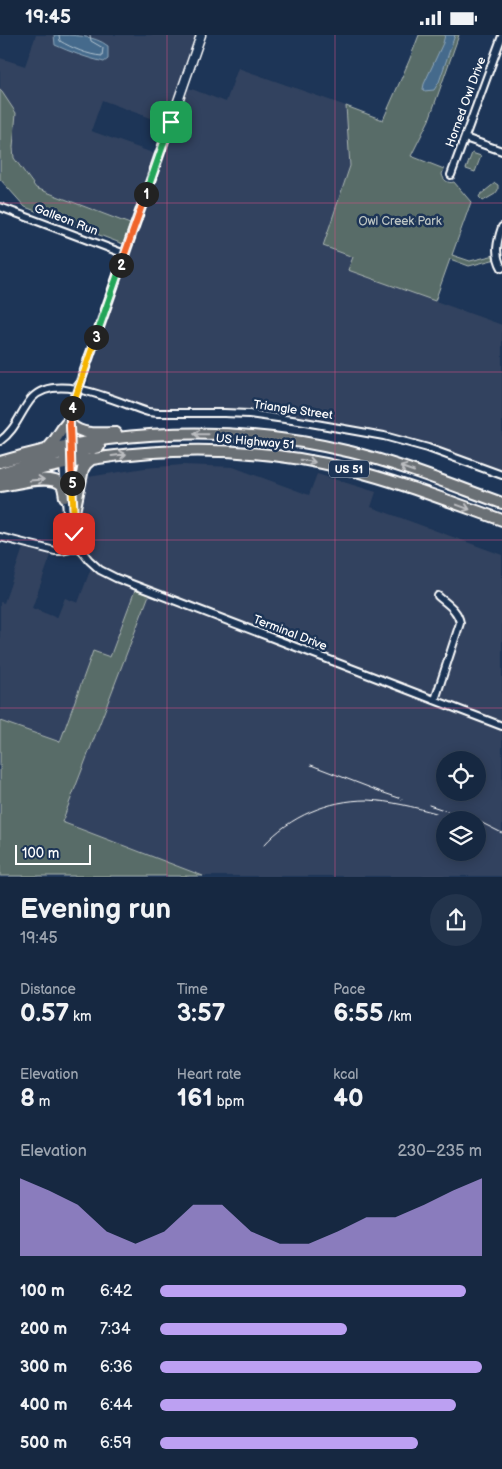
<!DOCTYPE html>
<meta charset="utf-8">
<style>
:root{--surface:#162841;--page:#23344c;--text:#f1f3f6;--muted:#9ea6b1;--line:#35445a;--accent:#bca0f2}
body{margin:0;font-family:"Balsamiq Sans",sans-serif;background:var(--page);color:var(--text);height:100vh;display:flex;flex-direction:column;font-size:19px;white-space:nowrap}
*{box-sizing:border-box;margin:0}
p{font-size:16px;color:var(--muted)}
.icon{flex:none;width:28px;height:28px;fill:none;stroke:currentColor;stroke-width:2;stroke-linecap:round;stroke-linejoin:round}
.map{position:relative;height:842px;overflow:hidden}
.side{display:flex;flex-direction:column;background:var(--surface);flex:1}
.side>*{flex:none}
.fabs{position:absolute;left:436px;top:716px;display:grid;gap:10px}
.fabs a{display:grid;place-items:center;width:50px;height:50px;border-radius:50%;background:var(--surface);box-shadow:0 2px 12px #0003,0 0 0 1px var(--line);font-size:25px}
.scale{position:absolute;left:15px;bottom:12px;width:76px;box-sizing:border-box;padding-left:5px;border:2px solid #fff;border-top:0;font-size:14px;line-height:18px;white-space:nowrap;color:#fff;-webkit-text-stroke:4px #1d3557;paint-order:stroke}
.pin{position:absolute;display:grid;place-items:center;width:42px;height:42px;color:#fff;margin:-21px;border-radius:10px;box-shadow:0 2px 8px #0006}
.km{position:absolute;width:25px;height:25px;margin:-12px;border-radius:50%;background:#222;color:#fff;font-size:14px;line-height:25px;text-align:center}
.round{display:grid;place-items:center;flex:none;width:52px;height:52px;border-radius:26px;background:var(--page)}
.overview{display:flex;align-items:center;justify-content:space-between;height:85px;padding:0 20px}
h1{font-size:28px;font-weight:800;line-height:38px}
.stats{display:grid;grid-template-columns:repeat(3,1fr);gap:8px;height:85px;padding:5px 20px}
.stats div{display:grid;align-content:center}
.stats b{font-size:25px;font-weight:800}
.stats small{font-size:14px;font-weight:400}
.stats p{font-size:14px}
.chart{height:140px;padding:10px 20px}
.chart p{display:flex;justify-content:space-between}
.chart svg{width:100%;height:90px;margin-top:5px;fill:var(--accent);opacity:.7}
ul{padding:0 20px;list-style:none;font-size:16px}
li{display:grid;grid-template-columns:80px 60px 1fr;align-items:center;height:38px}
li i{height:12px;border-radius:6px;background:var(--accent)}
.status{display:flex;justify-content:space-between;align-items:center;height:35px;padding:0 25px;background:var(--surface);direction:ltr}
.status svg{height:14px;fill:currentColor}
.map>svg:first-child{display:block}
.built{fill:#33435f;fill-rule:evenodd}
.green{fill:#586c67;stroke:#acb6b3}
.water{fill:#446b8c;stroke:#8fa6ba}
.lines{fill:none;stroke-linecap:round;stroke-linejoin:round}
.shore{stroke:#b4c4d1;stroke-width:1}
.minor-casing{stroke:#fff;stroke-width:10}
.tertiary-casing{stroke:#fff;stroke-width:11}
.primary-casing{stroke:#fff;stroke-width:14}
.minor{stroke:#1d3557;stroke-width:6}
.tertiary{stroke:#1d3557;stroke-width:8}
.primary{stroke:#6b6f75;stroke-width:10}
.rail{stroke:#fff;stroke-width:1}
.oneway{stroke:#bcbec1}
.split-1-casing{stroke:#fff;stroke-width:10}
.split-2-casing{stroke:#fff;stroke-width:10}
.split-3-casing{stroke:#fff;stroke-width:10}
.split-4-casing{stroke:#fff;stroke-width:10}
.split-5-casing{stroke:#fff;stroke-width:10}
.split-6-casing{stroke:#fff;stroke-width:10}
.split-1{stroke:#22a559;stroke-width:6}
.split-2{stroke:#f0652b;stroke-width:6}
.split-3{stroke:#22a559;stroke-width:6}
.split-4{stroke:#f5b400;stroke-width:6}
.split-5{stroke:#f0652b;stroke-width:6}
.split-6{stroke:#f5b400;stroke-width:6}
.grid{fill:none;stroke:#d15284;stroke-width:1;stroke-opacity:0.55}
.labels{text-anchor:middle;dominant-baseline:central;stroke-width:5;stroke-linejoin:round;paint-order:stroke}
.shield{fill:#1d3557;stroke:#bbc2cd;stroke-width:1}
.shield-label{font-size:11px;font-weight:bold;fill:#fff}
.street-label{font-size:12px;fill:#fff;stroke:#1d3557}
.park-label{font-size:12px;fill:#bcc4c2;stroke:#1d3557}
</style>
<div class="status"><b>19:45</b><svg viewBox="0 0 49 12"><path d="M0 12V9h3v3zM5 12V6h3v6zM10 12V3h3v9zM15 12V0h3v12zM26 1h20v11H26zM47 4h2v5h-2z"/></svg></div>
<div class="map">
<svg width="502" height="842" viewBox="0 0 502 842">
<rect width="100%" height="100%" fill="#1d3557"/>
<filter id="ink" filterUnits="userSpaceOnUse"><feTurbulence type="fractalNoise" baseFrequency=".02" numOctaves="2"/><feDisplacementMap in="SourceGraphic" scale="10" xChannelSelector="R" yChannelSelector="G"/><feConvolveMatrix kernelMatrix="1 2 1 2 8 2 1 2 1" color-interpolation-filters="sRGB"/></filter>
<g filter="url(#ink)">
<path class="built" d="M 36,0 L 195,0 L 178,49 L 226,67 L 238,33 L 346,71 L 350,131 L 323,211 L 353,222 L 349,235 L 502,290 L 502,437 L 450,419 L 300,384 L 147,374 L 97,357 L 91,353 L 88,347 L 93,327 L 139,192 L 37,153 L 14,123 L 13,112 L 16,78 L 0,54 L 0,23 L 25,31 ZM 102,65 L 174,92 L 164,122 L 91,96 Z
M 182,430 L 233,432 L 309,460 L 317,439 L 376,457 L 371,472 L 502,520 L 502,841 L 203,841 L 62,787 L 151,554 L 137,549 L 110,622 L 93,617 L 60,707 L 0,686 L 0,567 L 4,568 L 23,513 L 51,520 L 32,573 L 57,583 L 65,563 L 78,568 L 94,525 L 83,509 L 79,491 L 77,474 L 82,443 L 145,433 ZM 445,725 L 478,725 L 478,758 L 445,758 ZM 445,785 L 478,785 L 478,818 L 445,818 Z"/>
<path class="green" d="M 419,0 L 459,0 L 429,85 L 411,121 L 444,134 L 442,139 C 443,145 448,149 454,147 L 471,167 L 452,220 L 470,226 L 495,220 L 496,224 L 469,231 L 450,224 L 435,266 L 348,235 L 353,222 L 323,211 L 350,131 L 346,71 L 383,85 L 409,26 Z
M 0,54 L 16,78 L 13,112 L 14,123 L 36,153 L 130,189 L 123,209 L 25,172 L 0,144 Z
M 472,118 L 481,121 L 475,137 L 466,134 Z
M 495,148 L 498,150 L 498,155 L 495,159 L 483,166 L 479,162 L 480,160 Z
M 135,555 L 149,560 L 62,787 L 203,841 L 0,841 L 0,686 L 60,707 L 93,616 L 110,622 Z"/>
<path class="water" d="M 54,0 C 73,0 94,0 108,11 L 108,24 L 104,27 C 87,23 70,17 55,10 Z
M 445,0 L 455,0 L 439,47 L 434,55 L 424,56 L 423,54 L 424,49 L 443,8 Z"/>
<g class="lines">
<path class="shore" d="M 59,0 L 60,6 C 72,13 88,20 102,21 L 103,13 L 91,6 L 90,0"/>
<defs>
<path id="minor" d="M 465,103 L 502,116
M 451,140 L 502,1
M 0,172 L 125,219
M 502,192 C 497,207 494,219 502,233
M 0,406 C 16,395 20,377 32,363 C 57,336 119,368 148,377 L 158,378 L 224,378 L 249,379 L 299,386 L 384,401 L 428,413 L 502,440
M 71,427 L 74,483 L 74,498
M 63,429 L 68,490 L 74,499 L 79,512 L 89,525 L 100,535 L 116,543 L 502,691
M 0,502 L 55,516 L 61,516 L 79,512
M 435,665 L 460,588 C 458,575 447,569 438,561"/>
<path id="tertiary" d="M 70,416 L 70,387
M 62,417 L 63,397 L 201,0"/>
<path id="primary" d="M 71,390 C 84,401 99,398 116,398
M 47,414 C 57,405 58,398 66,389
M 0,427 C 114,393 236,389 351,417 C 403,430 452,450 502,468
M 63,429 L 70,419 L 99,412
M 0,438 L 58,420 L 68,412
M 0,445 C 113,412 232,405 348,434 C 400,447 451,467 502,485
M 0,451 C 14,449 51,438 62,450 C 64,453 64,458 65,462
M 74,477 L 83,434 L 86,429 L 93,423"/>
</defs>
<use href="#minor" class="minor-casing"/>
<use href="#tertiary" class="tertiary-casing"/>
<use href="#primary" class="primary-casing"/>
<use href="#minor" class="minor"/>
<use href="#tertiary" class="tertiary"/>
<use href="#primary" class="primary"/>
<path class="rail" d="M 311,730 L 384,758 L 402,764
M 429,770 L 474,785
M 478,786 L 502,798
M 264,810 C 290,781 329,765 367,765 C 390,766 414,772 436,778"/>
</g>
<defs><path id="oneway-shaft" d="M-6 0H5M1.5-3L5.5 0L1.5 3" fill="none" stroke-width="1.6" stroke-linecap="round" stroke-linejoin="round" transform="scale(1.25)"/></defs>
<g class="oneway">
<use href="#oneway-shaft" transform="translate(201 399) rotate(-179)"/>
<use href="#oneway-shaft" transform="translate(119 420) rotate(-7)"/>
<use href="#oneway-shaft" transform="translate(308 426) rotate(10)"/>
<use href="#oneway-shaft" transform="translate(407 434) rotate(-161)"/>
<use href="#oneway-shaft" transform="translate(37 445) rotate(-4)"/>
<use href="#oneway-shaft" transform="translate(463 472) rotate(20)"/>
</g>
</g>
<g class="lines" filter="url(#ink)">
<defs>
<path id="split-1" d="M 146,159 L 171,87"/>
<path id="split-2" d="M 121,230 L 146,159"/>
<path id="split-3" d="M 96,302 L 121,230"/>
<path id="split-4" d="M 72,373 L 96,302"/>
<path id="split-5" d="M 72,373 C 69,381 70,384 70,392 C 71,411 71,429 72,448"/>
<path id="split-6" d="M 72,448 L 74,483 L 74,499"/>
</defs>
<use href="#split-1" class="split-1-casing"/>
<use href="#split-2" class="split-2-casing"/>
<use href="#split-3" class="split-3-casing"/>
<use href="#split-4" class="split-4-casing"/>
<use href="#split-5" class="split-5-casing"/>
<use href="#split-6" class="split-6-casing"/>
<use href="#split-1" class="split-1"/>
<use href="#split-2" class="split-2"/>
<use href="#split-3" class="split-3"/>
<use href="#split-4" class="split-4"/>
<use href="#split-5" class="split-5"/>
<use href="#split-6" class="split-6"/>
</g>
<path class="grid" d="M 167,0 L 167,842M 335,0 L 335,842M 0,168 L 502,168M 0,337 L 502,337M 0,505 L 502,505M 0,673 L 502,673"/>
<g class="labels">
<rect class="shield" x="329" y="425.5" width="40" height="17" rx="4"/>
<g class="shield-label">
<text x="349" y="434">US 51</text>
</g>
<g class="street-label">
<text transform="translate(466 67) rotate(-70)">Horned Owl Drive</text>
<text transform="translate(66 185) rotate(21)">Galleon Run</text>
<text transform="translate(293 375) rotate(8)">Triangle Street</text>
<text transform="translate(255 407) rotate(5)">US Highway 51</text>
<text transform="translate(290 598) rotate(21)">Terminal Drive</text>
</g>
<g class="park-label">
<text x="400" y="186">Owl Creek Park</text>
</g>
</g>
</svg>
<div class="fabs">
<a><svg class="icon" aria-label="locate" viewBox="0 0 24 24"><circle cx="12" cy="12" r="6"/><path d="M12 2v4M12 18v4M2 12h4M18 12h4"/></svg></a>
<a><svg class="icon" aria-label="layers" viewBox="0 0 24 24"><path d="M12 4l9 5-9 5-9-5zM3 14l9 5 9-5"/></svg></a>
</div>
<div class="scale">100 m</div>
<div class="pin" style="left:171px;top:87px;background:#1e9e55"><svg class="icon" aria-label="arrive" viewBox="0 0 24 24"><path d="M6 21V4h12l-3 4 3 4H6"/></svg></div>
<div class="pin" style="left:74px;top:499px;background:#d93025"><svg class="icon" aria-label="check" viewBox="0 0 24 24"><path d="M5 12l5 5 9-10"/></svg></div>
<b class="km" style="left:146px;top:159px">1</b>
<b class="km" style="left:121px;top:230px">2</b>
<b class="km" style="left:96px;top:302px">3</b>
<b class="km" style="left:72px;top:373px">4</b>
<b class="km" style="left:72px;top:448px">5</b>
</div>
<section class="side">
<div class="overview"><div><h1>Evening run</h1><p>19:45</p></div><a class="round"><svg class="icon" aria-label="share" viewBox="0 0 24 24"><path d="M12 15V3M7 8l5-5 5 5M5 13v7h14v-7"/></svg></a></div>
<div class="stats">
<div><p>Distance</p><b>0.57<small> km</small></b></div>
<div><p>Time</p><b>3:57</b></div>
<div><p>Pace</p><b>6:55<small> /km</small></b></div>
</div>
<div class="stats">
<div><p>Elevation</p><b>8<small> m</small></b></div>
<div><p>Heart rate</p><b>161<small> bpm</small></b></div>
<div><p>kcal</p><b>40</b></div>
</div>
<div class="chart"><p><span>Elevation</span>230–235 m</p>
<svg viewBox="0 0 160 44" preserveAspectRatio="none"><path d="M0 44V6L10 12L20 19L30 32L40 38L50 32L60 19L70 19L80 32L90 38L100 38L110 32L120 25L130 25L140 19L150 12L160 6V44z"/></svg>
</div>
<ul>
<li><b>100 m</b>6:42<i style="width:95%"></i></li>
<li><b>200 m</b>7:34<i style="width:58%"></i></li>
<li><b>300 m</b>6:36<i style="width:100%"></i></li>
<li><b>400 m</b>6:44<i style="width:92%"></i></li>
<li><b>500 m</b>6:59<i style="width:80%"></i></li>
</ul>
</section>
